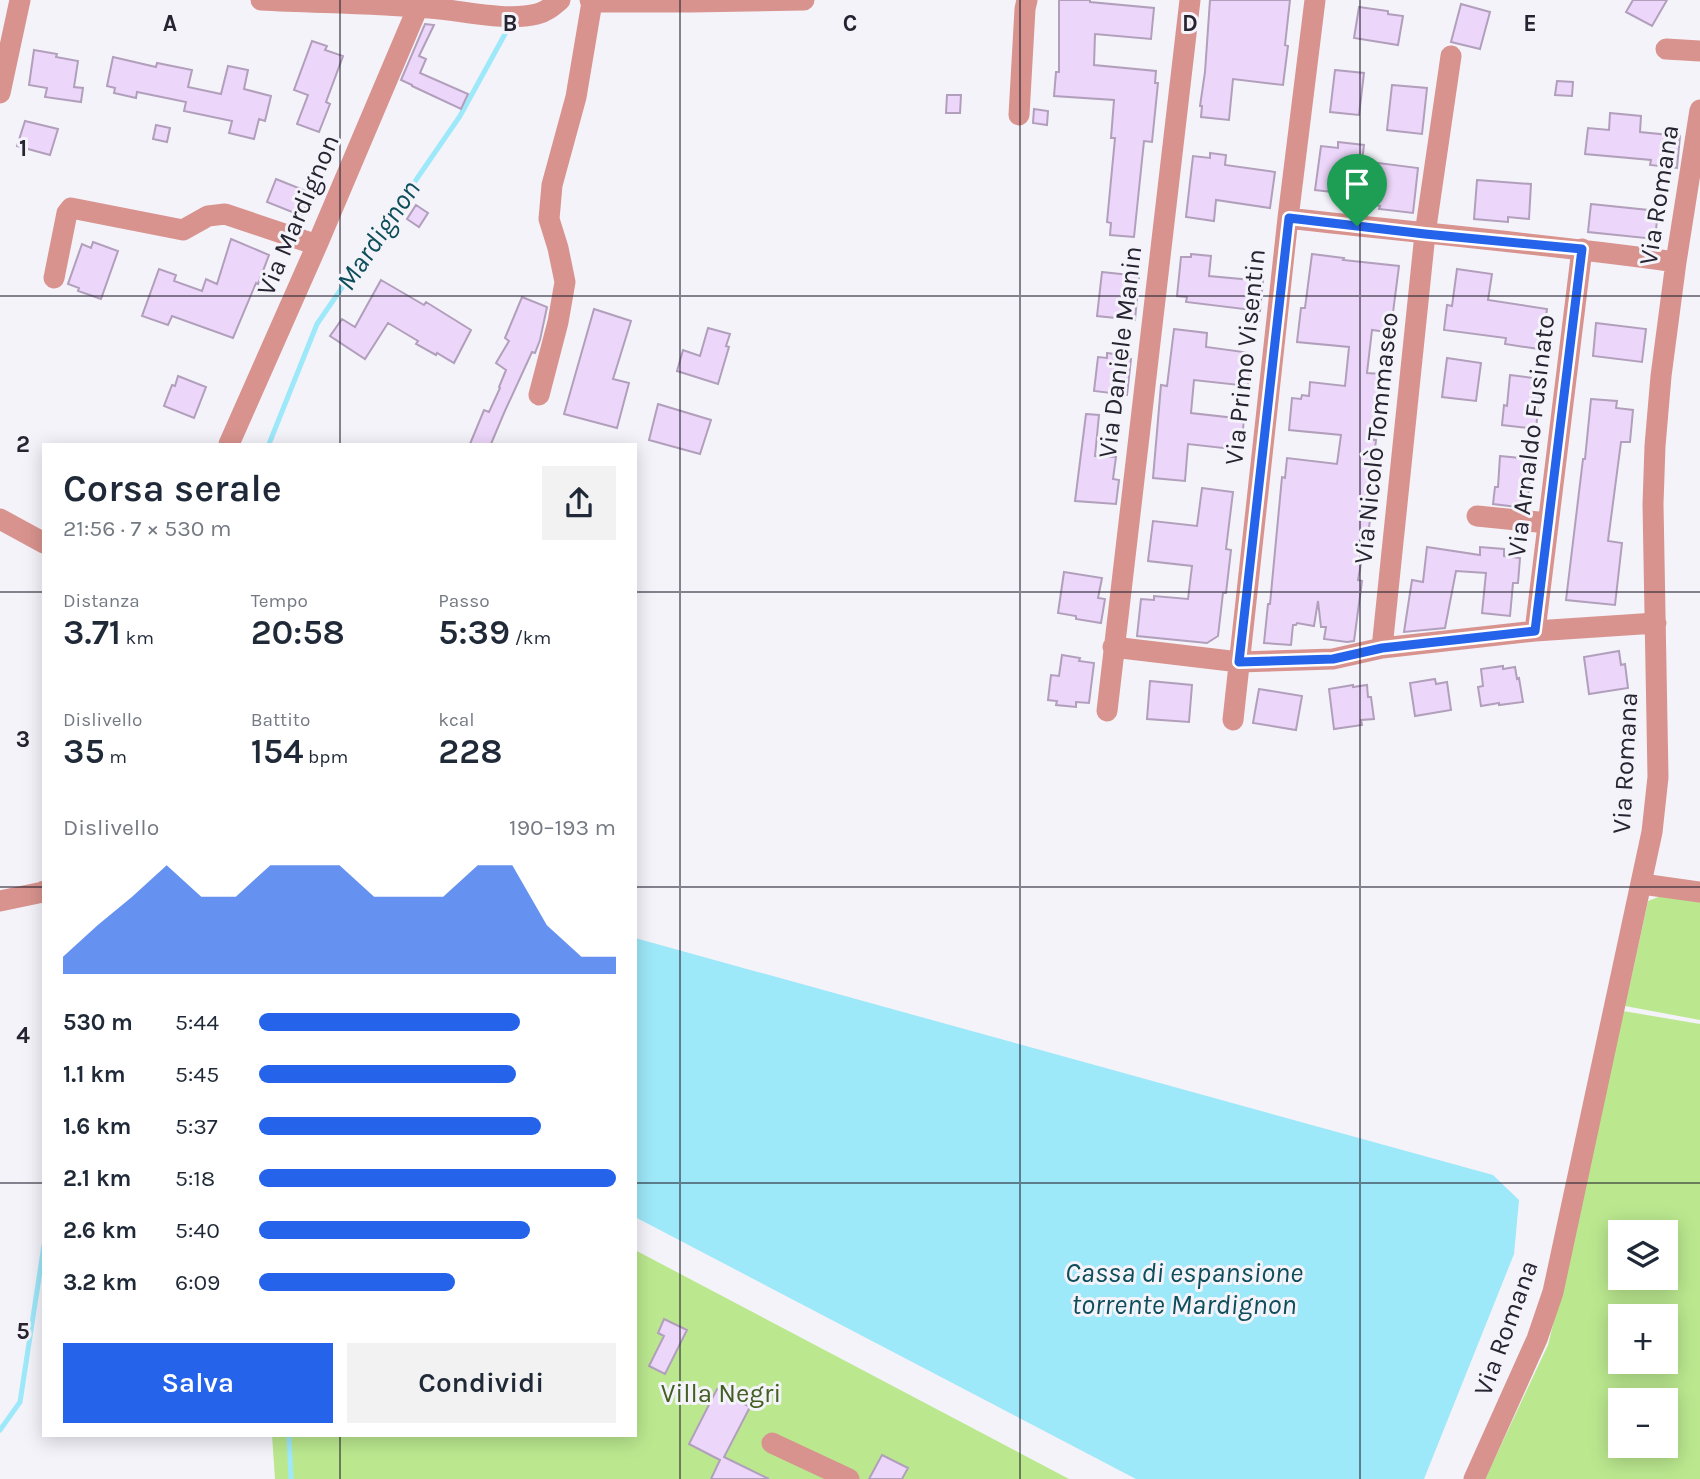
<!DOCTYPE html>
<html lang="it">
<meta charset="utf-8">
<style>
:root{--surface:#fff;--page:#f2f2f3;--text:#1f2937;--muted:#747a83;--accent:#2563eb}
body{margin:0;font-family:Karla,sans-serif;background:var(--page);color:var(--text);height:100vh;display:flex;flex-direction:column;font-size:26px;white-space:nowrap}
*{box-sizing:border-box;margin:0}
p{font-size:23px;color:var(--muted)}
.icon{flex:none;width:38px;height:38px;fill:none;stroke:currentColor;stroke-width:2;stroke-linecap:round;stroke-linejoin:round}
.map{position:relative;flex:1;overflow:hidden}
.panel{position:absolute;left:42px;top:443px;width:595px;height:994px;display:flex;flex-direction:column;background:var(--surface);border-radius:0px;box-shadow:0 4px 18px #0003}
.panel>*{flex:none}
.controls{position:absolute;left:1608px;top:1220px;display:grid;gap:14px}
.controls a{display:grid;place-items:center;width:70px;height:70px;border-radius:0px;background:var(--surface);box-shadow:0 4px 18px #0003;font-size:35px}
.pin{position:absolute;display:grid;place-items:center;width:60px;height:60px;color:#fff;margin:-72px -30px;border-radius:50% 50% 50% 0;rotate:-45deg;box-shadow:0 0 7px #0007}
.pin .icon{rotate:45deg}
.round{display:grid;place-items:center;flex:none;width:74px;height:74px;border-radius:0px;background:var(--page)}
.overview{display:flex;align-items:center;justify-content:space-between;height:119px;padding:0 21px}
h1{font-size:38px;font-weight:600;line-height:52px}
.figures{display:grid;grid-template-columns:repeat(3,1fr);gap:10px;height:119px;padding:7px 21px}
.figures div{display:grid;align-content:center}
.figures b{font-size:35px;font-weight:600}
.figures small{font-size:19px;font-weight:400}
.figures p{font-size:19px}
.chart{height:196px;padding:14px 21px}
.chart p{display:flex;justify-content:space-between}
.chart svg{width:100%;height:126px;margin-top:7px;fill:var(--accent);opacity:.7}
.cta{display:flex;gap:14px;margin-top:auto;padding:14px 21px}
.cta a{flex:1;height:80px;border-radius:0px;background:var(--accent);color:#fff;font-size:28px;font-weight:600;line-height:80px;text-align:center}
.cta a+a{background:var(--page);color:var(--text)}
ul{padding:0 21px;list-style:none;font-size:23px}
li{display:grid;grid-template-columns:112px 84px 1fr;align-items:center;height:52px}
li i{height:18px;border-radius:9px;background:var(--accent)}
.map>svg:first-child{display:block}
.green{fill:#bbe88f;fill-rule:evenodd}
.water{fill:#9de8f9}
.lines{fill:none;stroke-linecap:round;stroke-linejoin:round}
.stream{stroke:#9de8f9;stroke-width:5}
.building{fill:#ecd6f9;stroke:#b19fbb;stroke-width:2}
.minor{stroke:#d8938e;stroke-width:21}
.route-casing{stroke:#fff;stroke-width:14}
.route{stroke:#2563eb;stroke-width:9}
.grid{fill:none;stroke:#262431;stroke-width:2;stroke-opacity:0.55}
.labels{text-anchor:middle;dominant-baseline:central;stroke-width:6;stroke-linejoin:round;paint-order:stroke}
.street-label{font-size:26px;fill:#262431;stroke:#f4f3fa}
.park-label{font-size:26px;fill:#425e20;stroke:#f4f3fa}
.water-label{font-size:28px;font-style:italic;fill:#0d4e5a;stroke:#f4f3fa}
.grid-label{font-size:23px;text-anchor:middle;font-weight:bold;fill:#262431;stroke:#f4f3fa;stroke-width:6;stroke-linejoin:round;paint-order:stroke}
</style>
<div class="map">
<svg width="1700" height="1479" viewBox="0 0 1700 1479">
<rect width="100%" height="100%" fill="#f4f3fa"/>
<path class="green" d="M 1661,896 L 1700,902 L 1700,1020 L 1625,1006 L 1648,901 Z
M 1623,1011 L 1700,1024 L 1700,1479 L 1485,1479 L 1548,1345 L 1572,1247 ZM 1620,1232 L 1666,1232 L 1666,1278 L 1620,1278 ZM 1620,1316 L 1666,1316 L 1666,1362 L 1620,1362 ZM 1620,1400 L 1666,1400 L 1666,1446 L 1620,1446 Z
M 635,1250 L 1069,1479 L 275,1479 L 272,1435 L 635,1435 Z"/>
<path class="water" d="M 635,938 L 1493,1175 L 1519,1200 L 1514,1254 L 1424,1479 L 1136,1479 L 635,1217 Z"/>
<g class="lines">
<path class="stream" d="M 269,444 L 317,324 L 460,116 L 505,34
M 0,1430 L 20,1402 L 44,1245
M 289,1435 L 291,1479"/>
</g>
<path class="building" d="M 1059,0 L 1090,0 L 1090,2 L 1154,8 L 1151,39 L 1095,34 L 1094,65 L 1156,71 L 1155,83 L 1158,83 L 1152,142 L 1144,141 L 1134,237 L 1110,235 L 1111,223 L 1107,222 L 1115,138 L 1111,138 L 1114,100 L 1054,96 L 1056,72 L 1059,72 Z
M 1210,0 L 1290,0 L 1285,45 L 1288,46 L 1283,85 L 1233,79 L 1229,120 L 1201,117 L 1202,106 L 1200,106 L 1205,72 Z
M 1633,0 L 1667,0 L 1652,26 L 1626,12 Z
M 1461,4 L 1490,12 L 1480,49 L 1451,42 Z
M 1359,7 L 1388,11 L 1388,14 L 1403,16 L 1398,45 L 1354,38 Z
M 425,24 L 434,25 L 419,56 L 426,59 L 420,73 L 468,94 L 461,109 L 412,86 L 412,85 L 401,80 Z
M 312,41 L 327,46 L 325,50 L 343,56 L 326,102 L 330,104 L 319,132 L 297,124 L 308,95 L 294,90 Z
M 34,50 L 57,54 L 56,57 L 78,61 L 74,87 L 83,88 L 81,102 L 45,97 L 47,88 L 29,85 Z
M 113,57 L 156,67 L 157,63 L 192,70 L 188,87 L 221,94 L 228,66 L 248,70 L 244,89 L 271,96 L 265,121 L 259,119 L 254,139 L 229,133 L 232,121 L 184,111 L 186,102 L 137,92 L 136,98 L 114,93 L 115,88 L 107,86 Z
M 1335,70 L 1364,73 L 1359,115 L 1330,112 Z
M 1557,81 L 1573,82 L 1572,96 L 1555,95 Z
M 1392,85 L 1427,88 L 1422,134 L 1387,130 Z
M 947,95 L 961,95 L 960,113 L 946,113 Z
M 1034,109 L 1048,111 L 1047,125 L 1033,123 Z
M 1610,113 L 1641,116 L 1640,132 L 1680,136 L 1677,168 L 1650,165 L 1651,160 L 1585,154 L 1588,128 L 1609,130 Z
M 25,121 L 58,129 L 50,155 L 17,146 Z
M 156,125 L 170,128 L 167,142 L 153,139 Z
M 1338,142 L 1364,145 L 1362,161 L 1418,168 L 1413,213 L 1379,209 L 1380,206 L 1368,204 L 1368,201 L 1332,197 L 1333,192 L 1315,190 L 1321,146 L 1338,148 Z
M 1210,153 L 1226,155 L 1225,165 L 1275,172 L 1270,208 L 1216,200 L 1214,221 L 1186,217 L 1193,156 L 1210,158 Z
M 276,179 L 311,193 L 302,216 L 267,202 Z
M 1477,180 L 1531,184 L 1529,219 L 1508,217 L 1508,222 L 1474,219 Z
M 1591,204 L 1658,211 L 1655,239 L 1588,232 Z
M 416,205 L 428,213 L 419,227 L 407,219 Z
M 231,239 L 269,255 L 258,284 L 256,283 L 233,338 L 172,316 L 168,325 L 142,316 L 159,269 L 176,275 L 174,281 L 202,291 L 206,279 L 217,284 Z
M 93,242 L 118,251 L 101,299 L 78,291 L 79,288 L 68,284 L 82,244 L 91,248 Z
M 1191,254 L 1211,256 L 1209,276 L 1263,281 L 1260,311 L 1186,302 L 1187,297 L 1177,296 L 1181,257 L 1191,257 Z
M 1312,254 L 1344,258 L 1343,260 L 1399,266 L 1391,328 L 1387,327 L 1386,332 L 1372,330 L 1367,373 L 1382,374 L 1374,440 L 1376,440 L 1369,505 L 1372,505 L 1368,535 L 1366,534 L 1365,547 L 1364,547 L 1358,580 L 1362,581 L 1354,641 L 1347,642 L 1324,639 L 1326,627 L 1321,627 L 1318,601 L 1314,626 L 1297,623 L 1296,625 L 1293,625 L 1291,645 L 1264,643 L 1268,604 L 1270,604 L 1282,477 L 1285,478 L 1287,458 L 1337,464 L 1341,435 L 1289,430 L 1292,398 L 1301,399 L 1302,395 L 1309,396 L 1310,382 L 1345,386 L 1349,347 L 1297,342 L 1301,308 L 1305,308 Z
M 1457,269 L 1492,274 L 1488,300 L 1547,309 L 1545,324 L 1549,325 L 1545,350 L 1505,344 L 1506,338 L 1444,330 L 1447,305 L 1452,306 Z
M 1102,272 L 1139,276 L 1135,320 L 1097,316 Z
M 381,280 L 424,305 L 426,302 L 471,330 L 454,363 L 437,353 L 436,355 L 416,344 L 418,341 L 388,323 L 365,359 L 330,336 L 342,319 L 355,327 Z
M 522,297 L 547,307 L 540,340 L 535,353 L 532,352 L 504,413 L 491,444 L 470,444 L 484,410 L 489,412 L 500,388 L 499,387 L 506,370 L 496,363 L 509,341 L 505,338 Z
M 594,309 L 631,321 L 613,379 L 629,383 L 617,428 L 564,414 Z
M 1596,323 L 1646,329 L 1642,362 L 1593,356 Z
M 708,328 L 730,334 L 726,346 L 729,347 L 718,384 L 677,371 L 683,350 L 700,356 Z
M 1174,329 L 1207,333 L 1206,347 L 1251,353 L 1248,386 L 1194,380 L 1191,413 L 1244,419 L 1241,450 L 1188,444 L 1185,481 L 1153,478 L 1161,385 L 1167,386 Z
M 1107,353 L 1121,355 L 1122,358 L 1131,359 L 1127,395 L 1094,391 L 1098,357 L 1107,358 Z
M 1447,358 L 1481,363 L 1476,401 L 1442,397 Z
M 1510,375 L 1541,379 L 1536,429 L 1502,425 L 1504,405 L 1507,406 Z
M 178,376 L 206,387 L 194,418 L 164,406 L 172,385 L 175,386 Z
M 1591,399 L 1617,401 L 1616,408 L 1633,410 L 1630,442 L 1621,442 L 1608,541 L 1622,543 L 1615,605 L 1566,600 L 1583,459 L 1585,459 Z
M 658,404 L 711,420 L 700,454 L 649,440 Z
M 1086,414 L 1099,415 L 1095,456 L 1116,457 L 1113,479 L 1119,480 L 1116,504 L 1075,501 Z
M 1500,456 L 1532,459 L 1527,508 L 1493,504 L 1495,487 L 1498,487 Z
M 1202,488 L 1233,492 L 1226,549 L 1231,550 L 1226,593 L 1223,593 L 1218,636 L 1207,643 L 1137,636 L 1141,599 L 1154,600 L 1154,596 L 1188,599 L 1192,566 L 1148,561 L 1153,521 L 1197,526 Z
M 1427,547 L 1480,555 L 1480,547 L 1504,549 L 1504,556 L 1520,558 L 1518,583 L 1513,583 L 1510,616 L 1482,613 L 1486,573 L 1456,571 L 1445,628 L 1404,632 L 1412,580 L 1423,582 Z
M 1064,572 L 1102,578 L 1098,598 L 1105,599 L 1101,623 L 1076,619 L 1076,616 L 1058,613 Z
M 1619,651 L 1621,665 L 1625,664 L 1628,688 L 1589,694 L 1584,657 Z
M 1062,655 L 1080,658 L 1079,661 L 1094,663 L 1089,703 L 1076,702 L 1076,707 L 1056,705 L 1057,701 L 1048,700 L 1051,675 L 1059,676 Z
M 1503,666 L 1503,669 L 1515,667 L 1517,679 L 1519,678 L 1523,702 L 1499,705 L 1499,703 L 1481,706 L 1478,687 L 1483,686 L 1481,669 Z
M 1435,679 L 1436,684 L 1447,682 L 1451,710 L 1415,716 L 1410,683 Z
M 1150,681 L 1192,685 L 1189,722 L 1147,719 Z
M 1353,685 L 1353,687 L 1367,685 L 1368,697 L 1371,697 L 1374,719 L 1361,720 L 1362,725 L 1334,729 L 1329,689 Z
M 1259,689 L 1302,696 L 1296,730 L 1253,723 Z
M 664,1319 L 687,1330 L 665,1374 L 649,1366 L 664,1336 L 658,1333 Z
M 717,1389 L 750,1407 L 724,1457 L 769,1479 L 711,1479 L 720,1460 L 689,1444 Z
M 882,1455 L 908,1468 L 902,1479 L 869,1479 Z"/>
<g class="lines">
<path class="minor" d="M 261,0 C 317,3 373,3 429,8 C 461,10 505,22 537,14 C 546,12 553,6 560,0
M 590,0 L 592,2 L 691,2 L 804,0
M 1666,49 L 1700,51
M 0,93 L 20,0
M 1019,115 L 1025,9 L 1027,0
M 1288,218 C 1418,233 1547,244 1676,262
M 54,278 L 67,213 L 71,208 L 183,230 L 208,216 L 225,214 L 317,245
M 539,395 L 558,322 L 565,282 L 558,248 L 549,219 L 552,185 L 576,97 L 592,2
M 229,444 L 317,245 L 418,7
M 1477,516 L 1548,523
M 0,519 L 44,543
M 1535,631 L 1582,249
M 1113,647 L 1239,662 L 1333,659 L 1382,648 L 1535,631 L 1656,623
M 1382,648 L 1425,234 L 1451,56
M 1107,711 L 1190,0
M 1233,720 L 1288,218 L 1315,0
M 1642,884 L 1700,892
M 0,901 L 43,892 L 44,891
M 772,1443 L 849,1479
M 1474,1479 L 1537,1339 L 1553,1292 L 1652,832 L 1658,777 L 1653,504 L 1655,446 L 1661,376 L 1676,262 L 1700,110"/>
</g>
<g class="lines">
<defs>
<path id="route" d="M 1289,218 L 1425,234 L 1582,249 L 1535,631 L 1382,648 L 1333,659 L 1239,662 Z"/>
</defs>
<use href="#route" class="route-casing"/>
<use href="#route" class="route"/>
</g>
<path class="grid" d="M 340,0 L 340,444M 680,0 L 680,1479M 1020,0 L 1020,1479M 1360,0 L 1360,1479M 0,296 L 1700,296M 0,592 L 44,592M 635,592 L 1700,592M 0,887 L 44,887M 635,887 L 1700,887M 0,1183 L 44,1183M 635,1183 L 1700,1183M 340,1435 L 340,1479"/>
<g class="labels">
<g class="street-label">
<text transform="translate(1659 195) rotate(-81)">Via Romana</text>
<text transform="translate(298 215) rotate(-67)">Via Mardignon</text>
<text transform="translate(1120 352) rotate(-83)">Via Daniele Manin</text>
<text transform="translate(1245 357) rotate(-84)">Via Primo Visentin</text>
<text transform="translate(1531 436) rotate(-83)">Via Arnaldo Fusinato</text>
<text transform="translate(1376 438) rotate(-84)">Via Nicolò Tommaseo</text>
<text transform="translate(1625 763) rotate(-87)">Via Romana</text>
<text transform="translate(1506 1328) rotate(-70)">Via Romana</text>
</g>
<g class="park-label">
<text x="721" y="1393">Villa Negri</text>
</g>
<g class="water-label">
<text transform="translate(378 235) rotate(-56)">Mardignon</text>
<text x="1184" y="1272">Cassa di espansione<tspan x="1184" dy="32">torrente Mardignon</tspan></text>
</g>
</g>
<g class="grid-label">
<text x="170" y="31">A</text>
<text x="510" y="31">B</text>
<text x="850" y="31">C</text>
<text x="1190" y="31">D</text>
<text x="1530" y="31">E</text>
<text x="23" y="156">1</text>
<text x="23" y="452">2</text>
<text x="23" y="747">3</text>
<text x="23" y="1043">4</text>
<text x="23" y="1339">5</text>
</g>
</svg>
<div class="controls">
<a><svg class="icon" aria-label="layers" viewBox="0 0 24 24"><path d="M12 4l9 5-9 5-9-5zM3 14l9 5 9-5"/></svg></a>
<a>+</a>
<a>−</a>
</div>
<div class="pin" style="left:1357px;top:226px;background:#1e9e55"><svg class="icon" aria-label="arrive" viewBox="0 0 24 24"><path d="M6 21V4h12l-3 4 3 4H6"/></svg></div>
<section class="panel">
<div class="overview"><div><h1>Corsa serale</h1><p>21:56 · 7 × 530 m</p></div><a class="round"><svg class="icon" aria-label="share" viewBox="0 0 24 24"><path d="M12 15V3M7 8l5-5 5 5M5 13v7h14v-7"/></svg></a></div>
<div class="figures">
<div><p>Distanza</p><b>3.71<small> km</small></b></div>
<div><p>Tempo</p><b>20:58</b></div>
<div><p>Passo</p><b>5:39<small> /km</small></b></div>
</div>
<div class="figures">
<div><p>Dislivello</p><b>35<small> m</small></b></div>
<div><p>Battito</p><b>154<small> bpm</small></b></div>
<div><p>kcal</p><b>228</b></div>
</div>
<div class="chart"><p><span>Dislivello</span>190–193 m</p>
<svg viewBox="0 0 160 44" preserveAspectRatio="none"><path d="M0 44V38L10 27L20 17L30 6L40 17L50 17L60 6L70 6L80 6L90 17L100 17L110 17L120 6L130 6L140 27L150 38L160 38V44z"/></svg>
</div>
<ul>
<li><b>530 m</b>5:44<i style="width:73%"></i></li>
<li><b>1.1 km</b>5:45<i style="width:72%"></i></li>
<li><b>1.6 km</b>5:37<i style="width:79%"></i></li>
<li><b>2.1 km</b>5:18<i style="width:100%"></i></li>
<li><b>2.6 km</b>5:40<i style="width:76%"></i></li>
<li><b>3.2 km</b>6:09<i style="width:55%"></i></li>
</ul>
<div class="cta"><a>Salva</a><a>Condividi</a></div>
</section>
</div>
